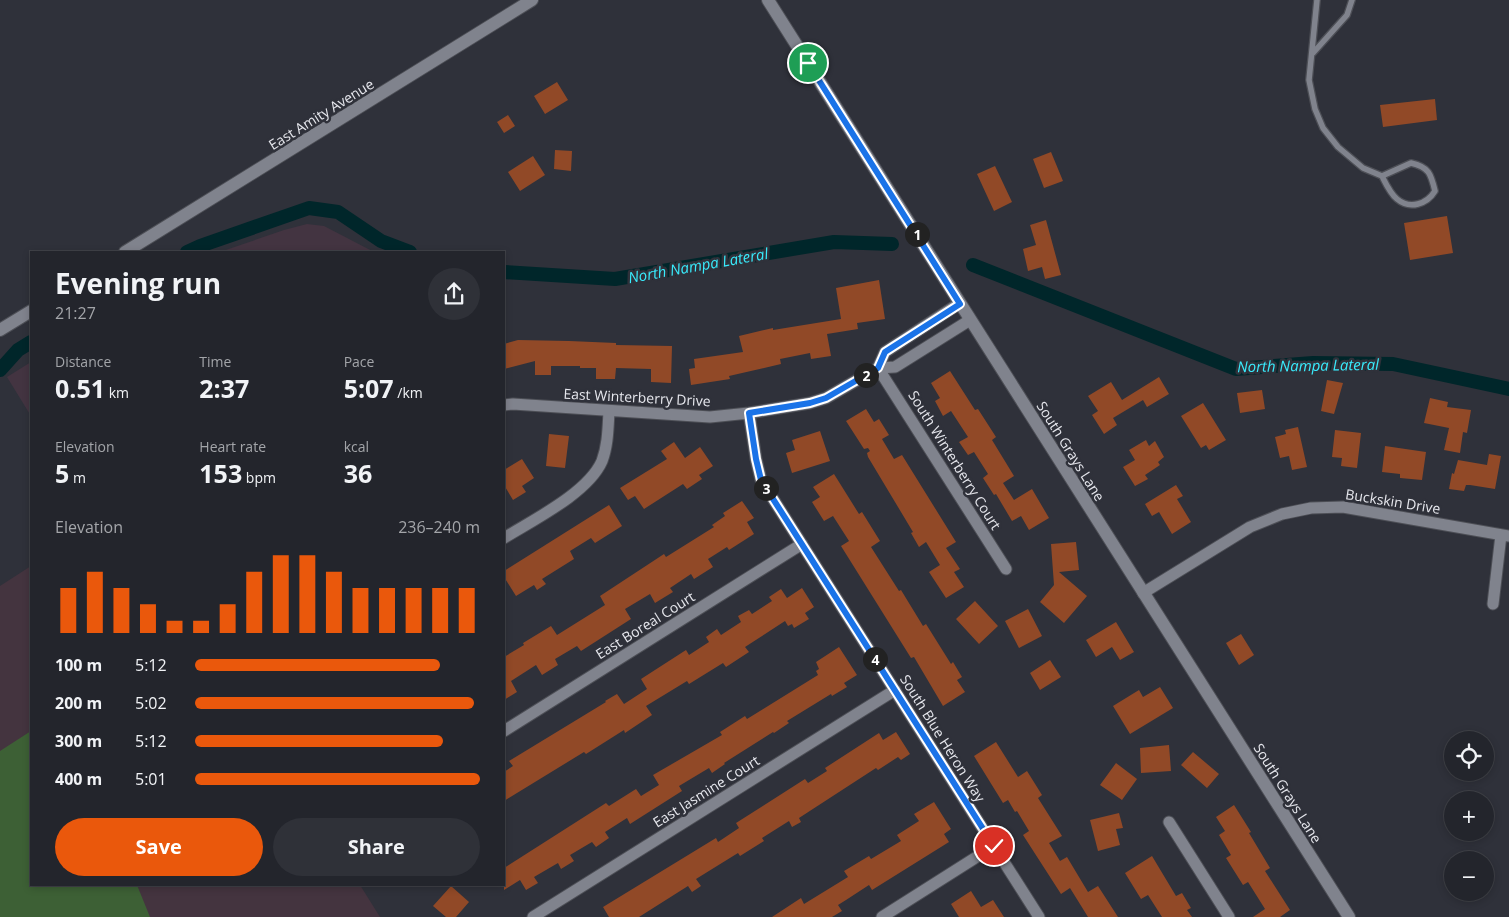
<!DOCTYPE html>
<meta charset="utf-8">
<style>
:root{--surface:#23252c;--page:#2f3138;--text:#f1f3f6;--muted:#a3a5a9;--line:#404248;--accent:#ea580c}
body{margin:0;font-family:"Open Sans",sans-serif;background:var(--page);color:var(--text);height:100vh;display:flex;flex-direction:column;font-size:19px;white-space:nowrap}
*{box-sizing:border-box;margin:0}
p{font-size:16px;color:var(--muted)}
.icon{flex:none;width:28px;height:28px;fill:none;stroke:currentColor;stroke-width:2;stroke-linecap:round;stroke-linejoin:round}
.map{position:relative;flex:1;overflow:hidden}
.drawer{position:absolute;left:30px;top:251px;width:475px;height:635px;display:flex;flex-direction:column;background:var(--surface);border-radius:0px;box-shadow:0 2px 8px #0003,0 0 0 1px var(--line)}
.drawer>*{flex:none}
.tools{position:absolute;left:1444px;top:731px;display:grid;gap:10px}
.tools a{display:grid;place-items:center;width:50px;height:50px;border-radius:50%;background:var(--surface);box-shadow:0 2px 8px #0003,0 0 0 1px var(--line);font-size:25px}
.pin{position:absolute;display:grid;place-items:center;width:42px;height:42px;color:#fff;margin:-21px;border:2px solid #fff;border-radius:50%;box-shadow:0 1px 5px #0007}
.km{position:absolute;width:25px;height:25px;margin:-12px;border-radius:50%;background:#222;color:#fff;font-size:14px;line-height:25px;text-align:center}
.round{display:grid;place-items:center;flex:none;width:52px;height:52px;border-radius:26px;background:var(--page)}
.head{display:flex;align-items:center;justify-content:space-between;height:85px;padding:0 25px}
h1{font-size:28px;font-weight:700;line-height:38px}
.stats{display:grid;grid-template-columns:repeat(3,1fr);gap:8px;height:85px;padding:5px 25px}
.stats div{display:grid;align-content:center}
.stats b{font-size:25px;font-weight:700}
.stats small{font-size:14px;font-weight:400}
.stats p{font-size:14px}
.chart{height:140px;padding:10px 25px}
.chart p{display:flex;justify-content:space-between}
.chart svg{width:100%;height:90px;margin-top:5px;stroke:var(--accent);stroke-width:6}
.action{display:flex;gap:10px;margin-top:auto;padding:10px 25px}
.action a{flex:1;height:58px;border-radius:30px;background:var(--accent);color:#fff;font-size:20px;font-weight:700;line-height:58px;text-align:center}
.action a+a{background:var(--page);color:var(--text)}
ul{padding:0 25px;list-style:none;font-size:16px}
li{display:grid;grid-template-columns:80px 60px 1fr;align-items:center;height:38px}
li i{height:12px;border-radius:6px;background:var(--accent)}
.map>svg:first-child{display:block}
.commercial{fill:#433441}
.education{fill:#44343f}
.green{fill:#3d6035}
.lines{fill:none;stroke-linecap:round;stroke-linejoin:round}
.canal{stroke:#00262a;stroke-width:14}
.building{fill:#914927}
.lane-casing{stroke:#4d4f56;stroke-width:8}
.street-casing{stroke:#4d4f56;stroke-width:13}
.secondary-casing{stroke:#4d4f56;stroke-width:14}
.lane{stroke:#80838d;stroke-width:5.5}
.street{stroke:#80838d;stroke-width:11}
.secondary{stroke:#80838d;stroke-width:12}
.route-casing{stroke:#fff;stroke-width:10}
.route{stroke:#1a73e8;stroke-width:6}
.labels{text-anchor:middle;dominant-baseline:central;stroke-width:5;stroke-linejoin:round;paint-order:stroke}
.street-label{font-size:14px;fill:#e6e7ed;stroke:#2f313a}
.water-label{font-size:15px;font-style:italic;fill:#39ecfd;stroke:#2f313a}
</style>
<div class="map">
<svg width="1509" height="917" viewBox="0 0 1509 917">
<rect width="100%" height="100%" fill="#2f313a"/>
<path class="commercial" d="M 307,224 L 324,226 L 374,252 L 220,252 L 284,230 Z
M 31,362 L 31,416 L 7,377 Z"/>
<path class="education" d="M 31,566 L 31,885 L 360,885 L 380,917 L 0,917 L 0,586 Z"/>
<path class="green" d="M 31,731 L 31,885 L 137,885 L 150,917 L 0,917 L 0,751 Z"/>
<g class="lines">
<path class="canal" d="M 187,252 L 200,246 L 309,208 L 338,212 L 381,241 L 410,252
M 973,265 L 1236,369 L 1313,363 L 1393,364 L 1509,389
M 504,272 L 615,279 L 834,242 L 892,244
M 0,370 L 18,350 L 31,342"/>
</g>
<path class="building" d="M 557,82 L 568,100 L 545,114 L 534,96 Z
M 1435,99 L 1437,120 L 1383,127 L 1380,105 Z
M 508,115 L 515,126 L 504,133 L 497,122 Z
M 555,150 L 572,151 L 571,171 L 554,169 Z
M 1051,152 L 1063,181 L 1044,188 L 1033,159 Z
M 533,156 L 545,175 L 520,191 L 508,172 Z
M 995,166 L 1012,202 L 994,211 L 977,174 Z
M 1447,216 L 1453,253 L 1410,260 L 1404,223 Z
M 1046,220 L 1061,275 L 1045,279 L 1042,267 L 1028,271 L 1023,249 L 1036,245 L 1030,225 Z
M 879,280 L 885,319 L 857,323 L 858,329 L 827,334 L 831,356 L 811,359 L 810,353 L 780,359 L 781,364 L 729,376 L 730,379 L 691,385 L 689,369 L 695,368 L 694,359 L 743,352 L 739,336 L 773,328 L 773,330 L 841,319 L 836,288 Z
M 518,340 L 569,341 L 616,343 L 616,345 L 672,346 L 671,383 L 651,382 L 651,369 L 616,368 L 615,379 L 596,379 L 596,368 L 580,368 L 580,366 L 551,366 L 551,375 L 535,375 L 535,361 L 504,369 L 504,344 Z
M 950,371 L 975,410 L 978,409 L 996,437 L 992,440 L 1014,476 L 1003,483 L 1014,500 L 1032,489 L 1049,518 L 1029,530 L 1021,516 L 1012,521 L 996,494 L 994,495 L 983,478 L 988,474 L 974,452 L 968,455 L 959,442 L 968,437 L 951,411 L 943,416 L 935,401 L 940,398 L 931,383 Z
M 1159,377 L 1169,394 L 1147,407 L 1143,400 L 1113,418 L 1117,425 L 1104,434 L 1092,415 L 1098,411 L 1088,396 L 1111,382 L 1122,400 Z
M 1327,380 L 1343,383 L 1334,414 L 1321,411 Z
M 1262,390 L 1265,409 L 1240,413 L 1237,393 Z
M 1430,398 L 1448,402 L 1447,407 L 1471,410 L 1467,433 L 1463,432 L 1460,453 L 1444,450 L 1449,428 L 1424,423 Z
M 1203,403 L 1226,440 L 1209,450 L 1206,445 L 1201,448 L 1181,416 Z
M 866,409 L 874,422 L 879,419 L 889,435 L 882,439 L 894,459 L 902,455 L 956,542 L 946,548 L 960,569 L 954,572 L 964,587 L 946,598 L 929,572 L 940,565 L 926,542 L 919,547 L 911,533 L 913,532 L 868,457 L 867,453 L 870,451 L 868,448 L 864,449 L 846,421 Z
M 1298,427 L 1307,467 L 1292,470 L 1289,456 L 1280,458 L 1275,437 L 1286,434 L 1285,430 Z
M 1335,430 L 1361,433 L 1357,468 L 1341,466 L 1342,458 L 1332,457 Z
M 820,431 L 830,461 L 792,473 L 786,453 L 795,450 L 792,440 Z
M 549,434 L 569,436 L 565,468 L 546,466 Z
M 1146,440 L 1149,446 L 1155,441 L 1164,457 L 1158,462 L 1160,465 L 1145,475 L 1148,479 L 1135,486 L 1123,467 L 1135,460 L 1129,450 Z
M 674,442 L 685,458 L 700,447 L 713,466 L 699,475 L 702,479 L 687,489 L 683,484 L 644,509 L 635,496 L 628,500 L 620,488 L 667,459 L 661,451 Z
M 1385,446 L 1426,452 L 1422,480 L 1400,478 L 1400,474 L 1382,472 Z
M 1489,454 L 1501,456 L 1495,489 L 1470,485 L 1466,485 L 1464,491 L 1449,489 L 1452,473 L 1454,474 L 1458,460 L 1487,465 Z
M 522,459 L 534,478 L 522,486 L 526,492 L 513,500 L 504,485 L 504,470 Z
M 834,474 L 859,514 L 862,512 L 880,541 L 871,547 L 899,591 L 901,590 L 923,626 L 926,624 L 951,664 L 953,662 L 962,677 L 957,680 L 965,692 L 943,706 L 914,657 L 911,658 L 841,546 L 849,541 L 833,516 L 824,521 L 812,502 L 820,497 L 813,487 Z
M 1176,485 L 1183,496 L 1177,499 L 1191,522 L 1172,534 L 1159,512 L 1152,516 L 1145,504 Z
M 742,501 L 754,518 L 747,522 L 754,534 L 729,550 L 727,547 L 708,559 L 713,567 L 694,579 L 691,574 L 670,588 L 673,592 L 655,603 L 650,594 L 625,609 L 631,619 L 581,651 L 577,646 L 555,659 L 558,665 L 542,675 L 536,665 L 511,681 L 517,692 L 504,700 L 504,657 L 524,645 L 523,643 L 551,626 L 557,635 L 605,605 L 600,596 L 664,554 L 666,557 L 714,527 L 712,525 L 725,516 L 723,513 Z
M 609,505 L 622,526 L 595,543 L 591,538 L 570,551 L 574,559 L 542,579 L 546,584 L 537,590 L 534,585 L 516,596 L 504,577 L 504,571 Z
M 1076,542 L 1079,570 L 1059,572 L 1087,596 L 1064,623 L 1040,602 L 1054,585 L 1051,544 Z
M 802,588 L 814,607 L 805,613 L 809,619 L 794,628 L 792,624 L 788,626 L 785,621 L 745,647 L 749,652 L 726,667 L 723,663 L 689,684 L 687,681 L 646,706 L 652,715 L 625,733 L 624,730 L 586,754 L 584,752 L 504,801 L 504,772 L 513,766 L 509,761 L 606,702 L 605,701 L 617,694 L 624,704 L 647,689 L 641,679 L 686,650 L 689,655 L 709,642 L 706,637 L 717,629 L 721,635 L 741,622 L 738,616 L 749,610 L 752,614 L 772,601 L 769,597 L 781,589 L 787,598 Z
M 975,601 L 998,626 L 979,644 L 956,619 Z
M 1028,609 L 1042,636 L 1019,648 L 1005,621 Z
M 1116,622 L 1134,652 L 1120,660 L 1112,647 L 1096,657 L 1086,640 Z
M 1241,634 L 1254,655 L 1239,665 L 1226,643 Z
M 839,647 L 857,675 L 844,683 L 847,687 L 832,696 L 831,694 L 787,721 L 789,723 L 774,733 L 773,732 L 724,763 L 725,764 L 712,773 L 709,768 L 679,786 L 682,791 L 630,824 L 627,818 L 605,832 L 609,838 L 596,847 L 592,842 L 570,855 L 574,861 L 561,869 L 558,863 L 534,877 L 538,883 L 526,890 L 520,880 L 504,890 L 504,868 L 606,803 L 609,806 L 636,789 L 641,796 L 659,785 L 653,775 L 722,735 L 720,732 L 745,716 L 747,719 L 818,675 L 816,671 L 819,669 L 816,662 Z
M 1050,660 L 1061,677 L 1040,690 L 1030,673 Z
M 1160,687 L 1173,708 L 1130,734 L 1113,706 L 1139,690 L 1143,697 Z
M 896,732 L 910,754 L 901,760 L 898,757 L 878,770 L 876,768 L 799,818 L 801,822 L 792,827 L 789,821 L 762,838 L 764,841 L 740,856 L 738,853 L 696,879 L 701,886 L 692,892 L 688,886 L 639,917 L 609,917 L 603,907 L 716,838 L 718,842 L 739,828 L 736,823 L 805,779 L 808,783 L 827,771 L 825,768 L 879,733 L 883,740 Z
M 996,742 L 1018,777 L 1027,771 L 1042,795 L 1038,798 L 1062,836 L 1049,843 L 1060,861 L 1067,857 L 1088,892 L 1098,886 L 1118,917 L 1088,917 L 1070,888 L 1061,894 L 1023,835 L 1029,831 L 1017,811 L 1015,812 L 1008,800 L 1003,803 L 974,756 Z
M 1169,745 L 1171,771 L 1141,773 L 1140,748 Z
M 1193,752 L 1219,774 L 1207,788 L 1181,765 Z
M 1116,763 L 1137,779 L 1122,800 L 1100,785 Z
M 934,802 L 951,829 L 944,834 L 949,842 L 872,890 L 869,885 L 846,900 L 838,905 L 842,911 L 832,917 L 772,917 L 801,898 L 804,904 L 848,877 L 844,871 L 869,856 L 871,859 L 901,841 L 897,835 L 919,821 L 914,814 Z
M 1234,805 L 1251,832 L 1249,833 L 1270,868 L 1265,871 L 1290,910 L 1280,917 L 1253,917 L 1265,909 L 1248,882 L 1243,885 L 1226,858 L 1231,855 L 1219,835 L 1225,831 L 1216,817 Z
M 1119,813 L 1123,828 L 1116,829 L 1120,845 L 1098,851 L 1090,820 Z
M 1152,856 L 1176,896 L 1182,893 L 1191,908 L 1187,910 L 1192,917 L 1162,917 L 1148,895 L 1141,899 L 1125,873 Z
M 451,886 L 469,902 L 456,917 L 446,917 L 433,906 Z
M 971,891 L 981,907 L 993,900 L 1004,917 L 959,917 L 951,904 Z"/>
<g class="lines">
<defs>
<path id="lane" d="M 1317,0 L 1309,80 L 1315,109 L 1323,128 L 1338,147 L 1363,168 L 1382,176
M 1313,53 L 1347,15 L 1352,0
M 1411,163 C 1429,167 1431,174 1435,191 C 1427,204 1410,210 1397,199 C 1390,193 1386,184 1382,176 Z"/>
<path id="street" d="M 960,303 L 885,352 L 878,368 L 895,367 L 970,320
M 504,405 L 513,404 L 710,417 L 749,413 L 810,403 L 826,398 L 878,368 L 1006,569
M 749,413 L 756,459 L 761,480 L 1039,917
M 504,538 C 533,520 588,493 602,461 C 608,445 608,428 609,411
M 1143,593 L 1250,527 L 1282,514 L 1311,508 L 1343,507 L 1509,536
M 1493,604 L 1501,535
M 504,731 L 802,544
M 1169,822 L 1229,917
M 533,917 L 895,690
M 882,917 L 994,846"/>
<path id="secondary" d="M 768,0 L 1349,917
M 125,252 L 532,0
M 0,330 L 31,311"/>
</defs>
<use href="#lane" class="lane-casing"/>
<use href="#street" class="street-casing"/>
<use href="#secondary" class="secondary-casing"/>
<use href="#lane" class="lane"/>
<use href="#street" class="street"/>
<use href="#secondary" class="secondary"/>
</g>
<g class="lines">
<defs>
<path id="route" d="M 808,63 L 960,304 L 885,352 L 878,368 L 826,398 L 810,403 L 749,413 L 756,459 L 761,480 L 994,846"/>
</defs>
<use href="#route" class="route-casing"/>
<use href="#route" class="route"/>
</g>
<g class="labels">
<g class="street-label">
<text transform="translate(321 114) rotate(-32)">East Amity Avenue</text>
<text transform="translate(637 397) rotate(3)">East Winterberry Drive</text>
<text transform="translate(1071 451) rotate(58)">South Grays Lane</text>
<text transform="translate(955 460) rotate(58)">South Winterberry Court</text>
<text transform="translate(1393 501) rotate(9)">Buckskin Drive</text>
<text transform="translate(645 625) rotate(-32)">East Boreal Court</text>
<text transform="translate(943 738) rotate(58)">South Blue Heron Way</text>
<text transform="translate(706 791) rotate(-32)">East Jasmine Court</text>
<text transform="translate(1288 793) rotate(58)">South Grays Lane</text>
</g>
<g class="water-label">
<text transform="translate(698 265) rotate(-10)">North Nampa Lateral</text>
<text transform="translate(1308 365) rotate(-1)">North Nampa Lateral</text>
</g>
</g>
</svg>
<div class="tools">
<a><svg class="icon" aria-label="locate" viewBox="0 0 24 24"><circle cx="12" cy="12" r="6"/><path d="M12 2v4M12 18v4M2 12h4M18 12h4"/></svg></a>
<a>+</a>
<a>−</a>
</div>
<div class="pin" style="left:808px;top:63px;background:#1e9e55"><svg class="icon" aria-label="arrive" viewBox="0 0 24 24"><path d="M6 21V4h12l-3 4 3 4H6"/></svg></div>
<div class="pin" style="left:994px;top:846px;background:#d93025"><svg class="icon" aria-label="check" viewBox="0 0 24 24"><path d="M5 12l5 5 9-10"/></svg></div>
<b class="km" style="left:917px;top:234px">1</b>
<b class="km" style="left:866px;top:375px">2</b>
<b class="km" style="left:766px;top:488px">3</b>
<b class="km" style="left:875px;top:659px">4</b>
<section class="drawer">
<div class="head"><div><h1>Evening run</h1><p>21:27</p></div><a class="round"><svg class="icon" aria-label="share" viewBox="0 0 24 24"><path d="M12 15V3M7 8l5-5 5 5M5 13v7h14v-7"/></svg></a></div>
<div class="stats">
<div><p>Distance</p><b>0.51<small> km</small></b></div>
<div><p>Time</p><b>2:37</b></div>
<div><p>Pace</p><b>5:07<small> /km</small></b></div>
</div>
<div class="stats">
<div><p>Elevation</p><b>5<small> m</small></b></div>
<div><p>Heart rate</p><b>153<small> bpm</small></b></div>
<div><p>kcal</p><b>36</b></div>
</div>
<div class="chart"><p><span>Elevation</span>236–240 m</p>
<svg viewBox="0 0 160 44" preserveAspectRatio="none"><path d="M5 44V22M15 44V14M25 44V22M35 44V30M45 44V38M55 44V38M65 44V30M75 44V14M85 44V6M95 44V6M105 44V14M115 44V22M125 44V22M135 44V22M145 44V22M155 44V22"/></svg>
</div>
<ul>
<li><b>100 m</b>5:12<i style="width:86%"></i></li>
<li><b>200 m</b>5:02<i style="width:98%"></i></li>
<li><b>300 m</b>5:12<i style="width:87%"></i></li>
<li><b>400 m</b>5:01<i style="width:100%"></i></li>
</ul>
<div class="action"><a>Save</a><a>Share</a></div>
</section>
</div>
